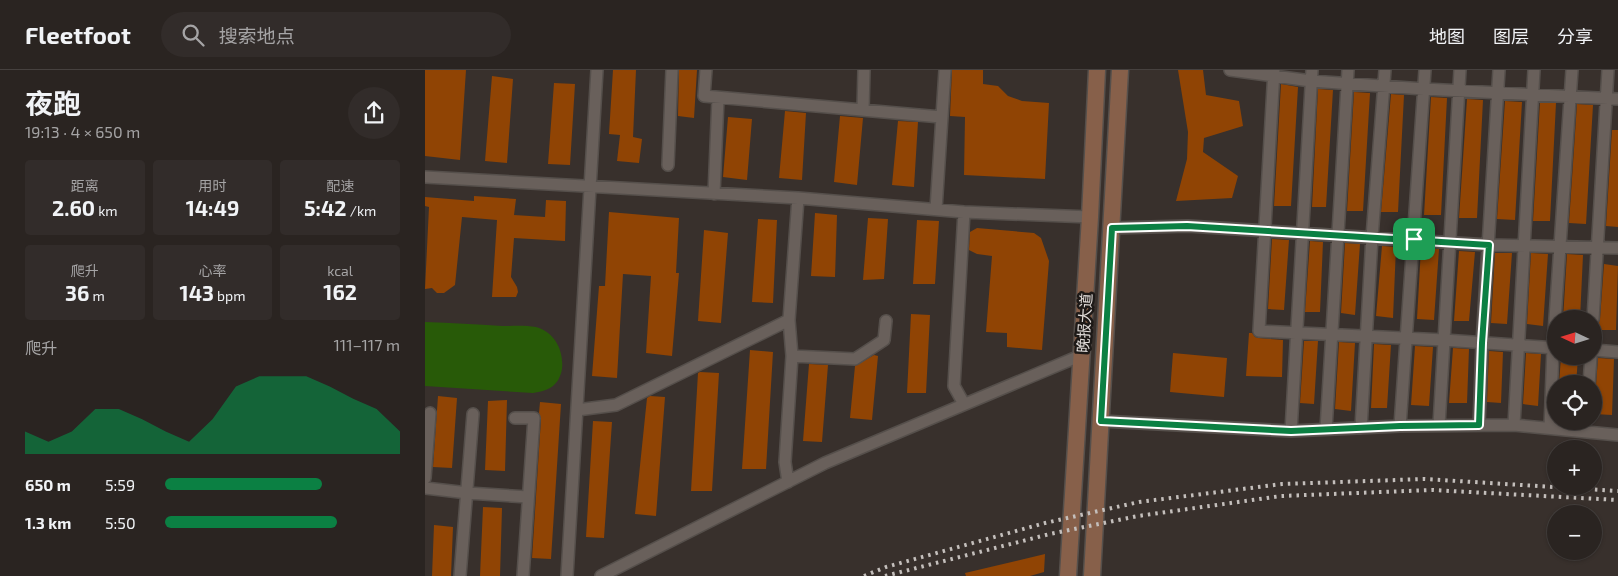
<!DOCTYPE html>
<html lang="zh">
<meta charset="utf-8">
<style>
:root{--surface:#2a2421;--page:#322c2a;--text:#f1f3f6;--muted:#a5a4a5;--line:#46413f;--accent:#0b8043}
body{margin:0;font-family:"Exo 2","Noto Sans SC",sans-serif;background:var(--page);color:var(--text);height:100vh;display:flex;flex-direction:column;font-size:19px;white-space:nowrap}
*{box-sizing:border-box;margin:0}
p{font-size:16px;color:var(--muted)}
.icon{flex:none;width:28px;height:28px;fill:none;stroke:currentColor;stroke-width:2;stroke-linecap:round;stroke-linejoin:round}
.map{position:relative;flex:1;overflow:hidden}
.side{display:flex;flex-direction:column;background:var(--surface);width:425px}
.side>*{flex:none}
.needle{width:32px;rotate:274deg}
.fabs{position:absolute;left:1122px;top:240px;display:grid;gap:10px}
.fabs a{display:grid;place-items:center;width:55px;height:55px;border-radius:50%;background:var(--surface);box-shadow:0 1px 4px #0004,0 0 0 1px var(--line);font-size:25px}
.pin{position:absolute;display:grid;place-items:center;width:42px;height:42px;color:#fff;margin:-21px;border-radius:10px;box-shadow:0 2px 8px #0006}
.round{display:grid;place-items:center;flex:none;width:52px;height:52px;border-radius:26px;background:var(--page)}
.summary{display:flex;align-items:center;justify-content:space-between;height:85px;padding:0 25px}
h1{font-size:28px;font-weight:700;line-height:38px}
.figures{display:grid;grid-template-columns:repeat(3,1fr);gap:8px;height:85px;padding:5px 25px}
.figures div{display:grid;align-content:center;border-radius:5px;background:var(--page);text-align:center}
.figures b{font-size:21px;font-weight:700}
.figures small{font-size:14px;font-weight:400}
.figures p{font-size:14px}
.chart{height:140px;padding:10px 25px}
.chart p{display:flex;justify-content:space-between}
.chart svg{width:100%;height:90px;margin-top:5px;fill:var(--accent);opacity:.7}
ul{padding:0 25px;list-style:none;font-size:16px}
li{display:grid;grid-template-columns:80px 60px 1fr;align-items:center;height:38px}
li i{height:12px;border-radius:6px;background:var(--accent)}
header{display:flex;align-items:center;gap:30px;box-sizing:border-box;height:70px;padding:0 25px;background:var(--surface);border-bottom:1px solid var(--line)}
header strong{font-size:24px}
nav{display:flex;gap:28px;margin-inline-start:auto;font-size:18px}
.search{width:350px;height:45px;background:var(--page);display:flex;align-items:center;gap:12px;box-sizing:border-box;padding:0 18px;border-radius:28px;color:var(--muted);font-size:19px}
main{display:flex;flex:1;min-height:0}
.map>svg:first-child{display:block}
.green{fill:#285a08}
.building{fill:#904404}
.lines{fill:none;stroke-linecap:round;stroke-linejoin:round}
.minor-casing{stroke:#554f4b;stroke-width:14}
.secondary-casing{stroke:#554f4b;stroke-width:19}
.minor{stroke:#69605b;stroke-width:11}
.secondary{stroke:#87604a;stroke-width:16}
.rail{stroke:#c4bfbc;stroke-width:4;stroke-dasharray:2.5 5;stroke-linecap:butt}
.route-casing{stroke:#fff;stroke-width:10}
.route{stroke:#0b8043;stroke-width:6}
.labels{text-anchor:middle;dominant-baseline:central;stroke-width:5;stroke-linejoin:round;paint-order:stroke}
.street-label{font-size:15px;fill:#e1dcd9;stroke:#1d1917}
</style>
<header>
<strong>Fleetfoot</strong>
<div class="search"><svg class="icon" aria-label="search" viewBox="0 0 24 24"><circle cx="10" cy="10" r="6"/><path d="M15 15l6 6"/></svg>搜索地点</div>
<nav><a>地图</a><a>图层</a><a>分享</a></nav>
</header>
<main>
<section class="side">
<div class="summary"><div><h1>夜跑</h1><p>19:13 · 4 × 650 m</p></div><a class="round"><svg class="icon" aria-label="share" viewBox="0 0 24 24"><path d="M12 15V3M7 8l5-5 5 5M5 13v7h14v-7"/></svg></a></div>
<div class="figures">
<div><p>距离</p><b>2.60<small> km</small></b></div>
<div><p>用时</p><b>14:49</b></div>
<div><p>配速</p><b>5:42<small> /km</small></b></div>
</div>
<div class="figures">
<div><p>爬升</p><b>36<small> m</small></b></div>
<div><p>心率</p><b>143<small> bpm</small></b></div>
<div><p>kcal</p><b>162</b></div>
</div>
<div class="chart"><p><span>爬升</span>111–117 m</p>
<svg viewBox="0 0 160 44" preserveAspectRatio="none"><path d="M0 44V33L10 38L20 33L30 22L40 22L50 27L60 33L70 38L80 27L90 11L100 6L110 6L120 6L130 11L140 17L150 22L160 33V44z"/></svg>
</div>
<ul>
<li><b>650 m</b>5:59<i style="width:67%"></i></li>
<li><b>1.3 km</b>5:50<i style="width:73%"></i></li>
</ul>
</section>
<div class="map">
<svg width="1193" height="506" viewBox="0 0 1193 506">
<rect width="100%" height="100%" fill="#38302c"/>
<path class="green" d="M 0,252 C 26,253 51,254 77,256 C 88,256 100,255 111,257 C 130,262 139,281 137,299 C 134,316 123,321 108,323 L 0,316 Z"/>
<path class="building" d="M 0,0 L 41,0 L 35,90 L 0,86 Z
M 188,0 L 211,0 L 208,67 L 217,69 L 214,93 L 192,91 L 195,65 L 184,64 Z
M 254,0 L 272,0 L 269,48 L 253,46 Z
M 527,0 L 558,0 L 558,14 L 573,16 L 583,26 L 597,31 L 624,33 L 620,109 L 539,105 L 540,47 L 525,46 Z
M 753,0 L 778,0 L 781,25 L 814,31 L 818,56 L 779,68 L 778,82 L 813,106 L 807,128 L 751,131 L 762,89 L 763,62 Z
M 67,6 L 88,9 L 82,93 L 60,91 Z
M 129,13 L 150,14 L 145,95 L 123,94 Z
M 856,14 L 873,17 L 866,136 L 849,136 Z
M 893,19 L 908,20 L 901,137 L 887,137 Z
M 929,22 L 945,23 L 938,141 L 922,141 Z
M 966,24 L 979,25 L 973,142 L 956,142 Z
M 1006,27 L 1022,28 L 1016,145 L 999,145 Z
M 1042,29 L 1058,30 L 1052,148 L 1034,148 Z
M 1080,31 L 1097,32 L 1090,150 L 1072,149 Z
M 1115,32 L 1131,33 L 1125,151 L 1108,151 Z
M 1152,34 L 1168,35 L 1161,154 L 1144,153 Z
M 360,41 L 381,43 L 377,110 L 354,108 Z
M 415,46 L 438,48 L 432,115 L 409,112 Z
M 303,47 L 327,49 L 322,110 L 298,107 Z
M 473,51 L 493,52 L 489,117 L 467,115 Z
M 1187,60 L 1193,60 L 1193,157 L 1181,156 Z
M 49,126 L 91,129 L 89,145 L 120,147 L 121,130 L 141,131 L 140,171 L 89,168 L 86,207 L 92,217 L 93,222 L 91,227 L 67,227 L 72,150 L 37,147 L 30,215 L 19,223 L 12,223 L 7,218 L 0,219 L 4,137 L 0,136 L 0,127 L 49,131 Z
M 184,142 L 254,148 L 251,203 L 254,203 L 247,286 L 221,283 L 226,206 L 198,204 L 192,308 L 167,306 L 174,216 L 180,216 Z
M 390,143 L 412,145 L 410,207 L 386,206 Z
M 443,148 L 463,149 L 459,209 L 438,210 Z
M 333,149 L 352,150 L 348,233 L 327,232 Z
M 492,150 L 514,151 L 510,214 L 488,214 Z
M 552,158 L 609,163 L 616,168 L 624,191 L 617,280 L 582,277 L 582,263 L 561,262 L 567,186 L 552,184 L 544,180 L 545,162 Z
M 279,160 L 303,163 L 296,253 L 273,251 Z
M 847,169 L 864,170 L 859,240 L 843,239 Z
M 885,171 L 898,172 L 895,242 L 880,242 Z
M 920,173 L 935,174 L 930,245 L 916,243 Z
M 957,176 L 971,177 L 968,248 L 951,246 Z
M 996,178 L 1014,179 L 1009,250 L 992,249 Z
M 1034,181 L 1050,182 L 1044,251 L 1029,251 Z
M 1070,183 L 1087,183 L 1082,254 L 1066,253 Z
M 1106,183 L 1123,184 L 1118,256 L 1102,254 Z
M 1142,184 L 1158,185 L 1155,249 L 1138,249 Z
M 1179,194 L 1193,196 L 1191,260 L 1172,260 L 1173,255 L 1175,249 Z
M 486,244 L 505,245 L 501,323 L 482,323 Z
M 824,263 L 827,263 L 830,267 L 833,268 L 858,270 L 857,307 L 821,306 Z
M 879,271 L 893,271 L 889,334 L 875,333 Z
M 914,272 L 930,273 L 926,341 L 910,339 Z
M 949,274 L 966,275 L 962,338 L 946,338 Z
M 990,276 L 1008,277 L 1004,336 L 986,335 Z
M 1028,278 L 1044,279 L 1042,333 L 1024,333 Z
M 325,280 L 348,282 L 341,399 L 317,399 Z
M 1064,281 L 1078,282 L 1076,333 L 1062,332 Z
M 748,283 L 802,288 L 799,327 L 745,322 Z
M 1101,283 L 1116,284 L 1113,336 L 1098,334 Z
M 449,285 L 453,286 L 447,350 L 425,348 L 430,296 Z
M 1136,287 L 1153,288 L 1151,314 L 1134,314 Z
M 1173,288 L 1189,289 L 1187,345 L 1169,344 L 1169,319 L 1171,315 Z
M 384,294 L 403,295 L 397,372 L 378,371 Z
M 275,302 L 294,303 L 287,421 L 266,421 L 273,303 Z
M 13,326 L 32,328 L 27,398 L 8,397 Z
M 225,326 L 240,327 L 231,446 L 210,444 L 222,328 Z
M 82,330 L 80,401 L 60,400 L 63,331 Z
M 115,332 L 136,334 L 126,489 L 107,488 L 116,349 L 114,343 Z
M 168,351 L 187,352 L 179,468 L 161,467 Z
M 58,437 L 77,438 L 75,506 L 55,506 Z
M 9,455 L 28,457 L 26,506 L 7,506 Z
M 620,484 L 619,502 L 605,506 L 541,506 L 540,503 Z"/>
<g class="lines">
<defs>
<path id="minor" d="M 281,0 L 279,26 L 516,47
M 805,0 L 886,11 L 999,19 L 1193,29
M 849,0 L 834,261 L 1019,270 L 1131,278
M 438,40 L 439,0
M 243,95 L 247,0
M 0,107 L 373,128 L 539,142 L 665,147
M 289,124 L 293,28
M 511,139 L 520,0
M 539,142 L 529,316 L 539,334
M 687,158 L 763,156 L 1064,175 L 1193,178
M 1168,249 L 1183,0
M 1169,280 L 1193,282
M 367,286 L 430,289 L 459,270 L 461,251
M 1164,314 L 1166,286
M 152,340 L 191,335 L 364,250 L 373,128
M 90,348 L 109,348 L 98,506
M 676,351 L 866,361 L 975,356 L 1089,355 L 1193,365
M 1014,355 L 1035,0
M 1054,355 L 1057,273 L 1074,0
M 1089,355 L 1109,0
M 975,356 L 1000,0
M 936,358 L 947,167 L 960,0
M 1125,358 L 1128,278 L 1147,0
M 901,359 L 923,0
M 866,361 L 887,0
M 0,408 L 5,343
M 363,412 L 360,392 L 367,286 L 364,250
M 0,418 L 43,423 L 103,427
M 35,506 L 48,344
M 142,506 L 172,0
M 176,506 L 400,393 L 657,285"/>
<path id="secondary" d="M 643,506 L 665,147 L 672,0
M 667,506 L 695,0"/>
</defs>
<use href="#minor" class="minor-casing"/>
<use href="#secondary" class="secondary-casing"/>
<use href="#minor" class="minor"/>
<use href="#secondary" class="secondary"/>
<path class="rail" d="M 439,506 L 461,497 L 620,453 L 714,432 L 857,414 L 1000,409 L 1193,421
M 460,506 L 625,464 L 713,446 L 856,426 L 1007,420 L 1193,430"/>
</g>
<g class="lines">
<defs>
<path id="route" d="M 762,156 L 1064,175 L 1057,273 L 1054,355 L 975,356 L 866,361 L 676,351 L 687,158 Z"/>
</defs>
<use href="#route" class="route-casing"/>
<use href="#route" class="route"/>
</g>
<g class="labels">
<g class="street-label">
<text transform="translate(659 253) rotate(-86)">晚报大道</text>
</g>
</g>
</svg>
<div class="fabs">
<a><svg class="needle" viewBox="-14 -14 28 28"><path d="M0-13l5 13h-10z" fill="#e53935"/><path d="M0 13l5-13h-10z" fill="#a5a4a5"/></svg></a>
<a><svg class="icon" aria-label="locate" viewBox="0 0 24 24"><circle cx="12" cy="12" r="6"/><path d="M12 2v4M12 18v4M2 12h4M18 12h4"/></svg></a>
<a>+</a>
<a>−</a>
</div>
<div class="pin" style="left:989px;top:169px;background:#1e9e55"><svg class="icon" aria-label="arrive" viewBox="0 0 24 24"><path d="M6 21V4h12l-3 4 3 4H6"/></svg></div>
</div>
</main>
